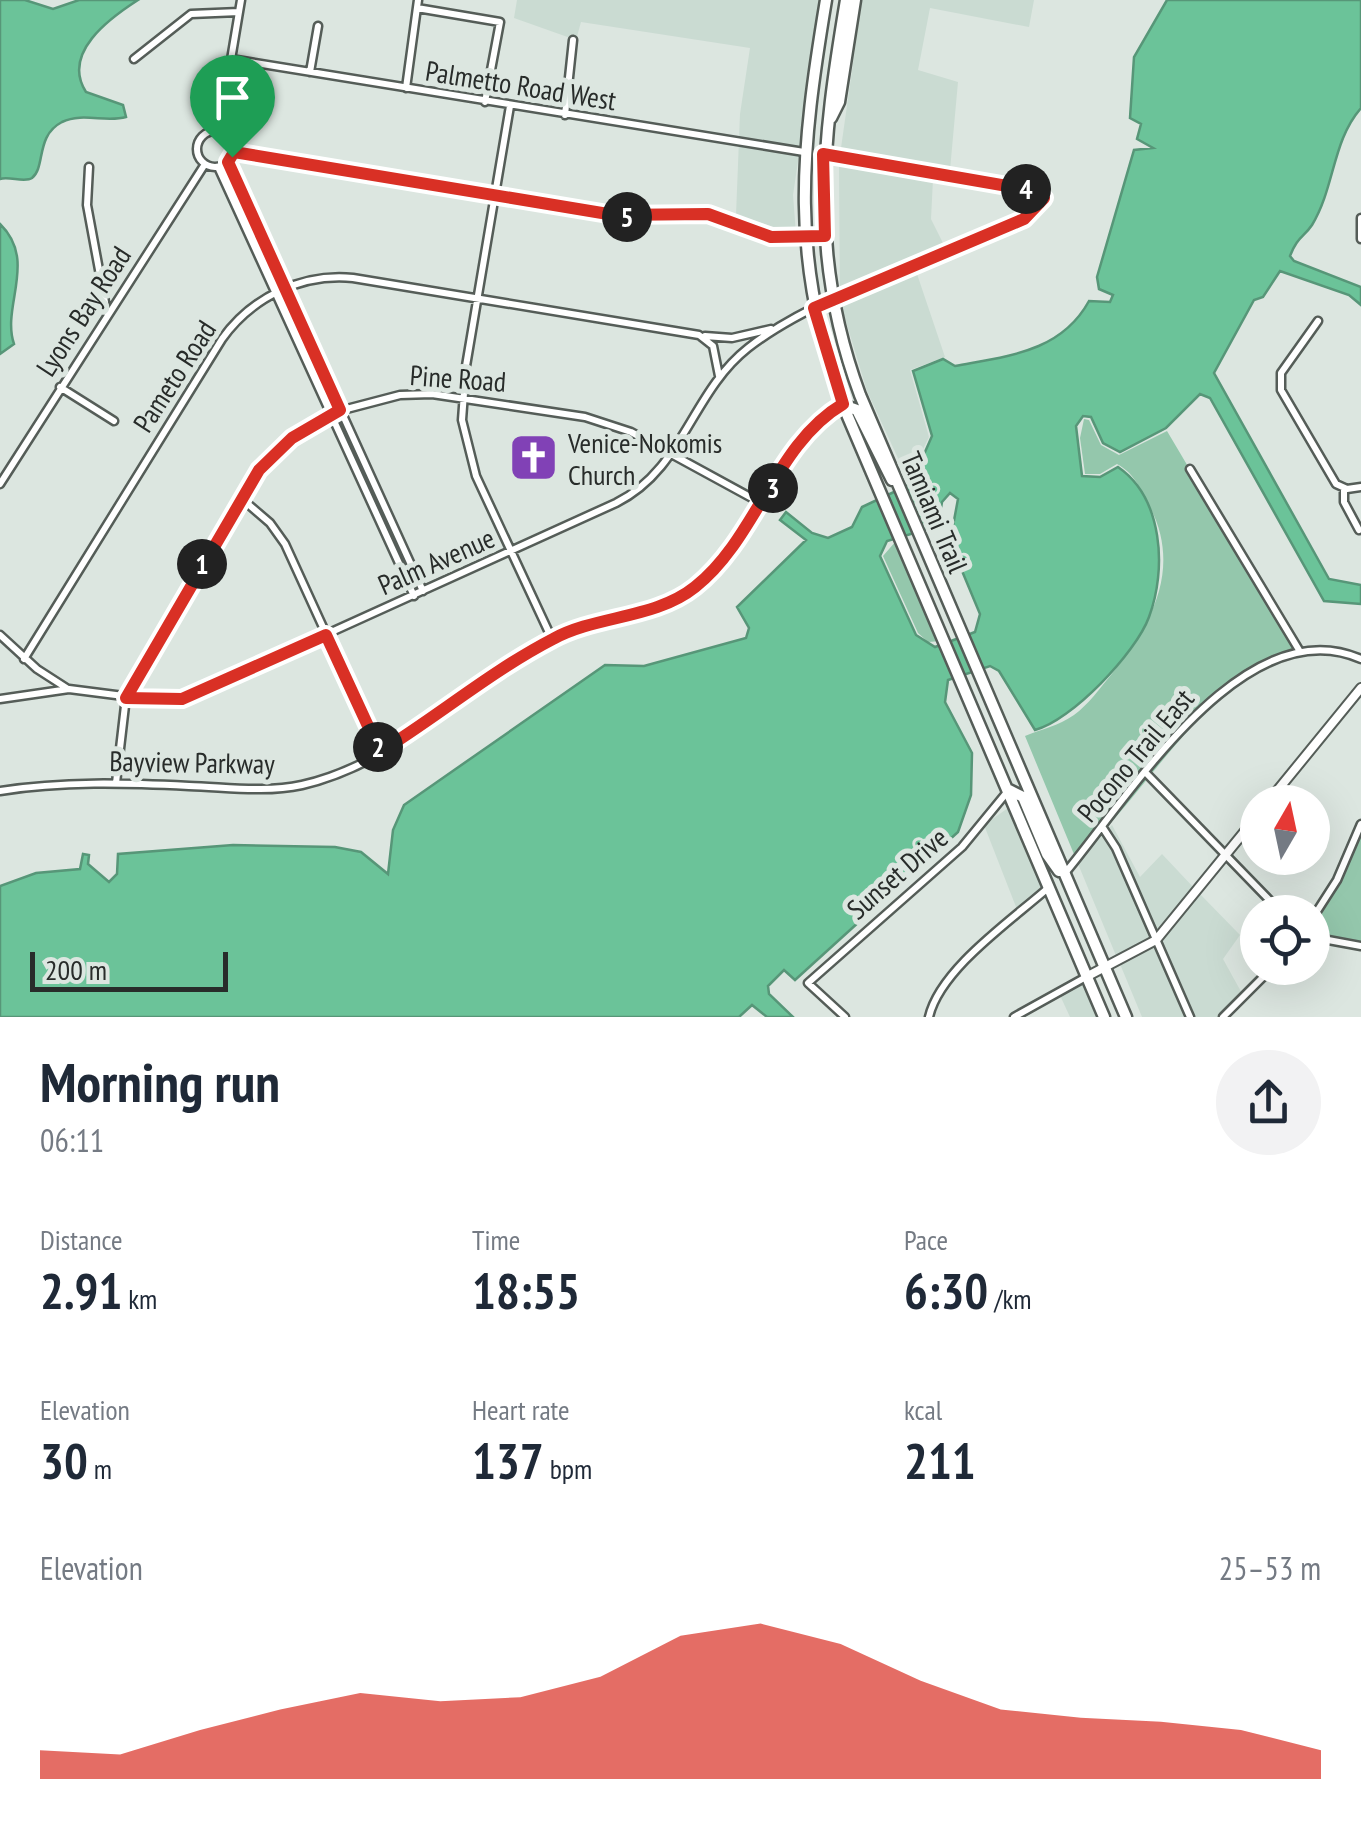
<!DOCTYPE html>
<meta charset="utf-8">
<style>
:root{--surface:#fff;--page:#f2f2f3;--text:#1f2937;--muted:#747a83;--accent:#d93025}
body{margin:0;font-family:"PT Sans Narrow",sans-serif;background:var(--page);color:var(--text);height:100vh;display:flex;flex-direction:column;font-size:38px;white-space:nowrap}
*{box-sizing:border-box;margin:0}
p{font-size:32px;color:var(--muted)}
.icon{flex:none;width:55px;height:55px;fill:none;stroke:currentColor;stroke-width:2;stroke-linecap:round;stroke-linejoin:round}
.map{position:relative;height:1017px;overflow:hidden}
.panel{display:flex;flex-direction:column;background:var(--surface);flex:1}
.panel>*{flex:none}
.needle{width:65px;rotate:9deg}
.buttons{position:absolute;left:1240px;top:785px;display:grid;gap:20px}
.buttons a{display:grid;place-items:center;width:90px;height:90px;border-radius:50%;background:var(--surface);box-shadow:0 10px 40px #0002;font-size:50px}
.scale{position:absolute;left:30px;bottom:25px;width:198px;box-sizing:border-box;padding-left:10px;border:5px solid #282c2a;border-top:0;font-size:28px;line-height:35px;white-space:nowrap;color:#282c2a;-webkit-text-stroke:8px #dce6e0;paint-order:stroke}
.pin{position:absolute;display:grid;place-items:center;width:85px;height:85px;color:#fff;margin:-102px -42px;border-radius:50% 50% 50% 0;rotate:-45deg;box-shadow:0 0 10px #0007}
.pin .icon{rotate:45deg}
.km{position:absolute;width:50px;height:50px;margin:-25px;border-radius:50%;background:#222;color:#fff;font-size:28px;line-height:50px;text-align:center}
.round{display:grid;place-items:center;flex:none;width:105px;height:105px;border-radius:52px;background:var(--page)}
.overview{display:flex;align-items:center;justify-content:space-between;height:170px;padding:0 40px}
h1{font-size:55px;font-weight:700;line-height:75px}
.stats{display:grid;grid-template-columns:repeat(3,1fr);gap:15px;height:170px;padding:10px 40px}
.stats div{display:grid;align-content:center}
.stats b{font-size:50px;font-weight:700}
.stats small{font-size:28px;font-weight:400}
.stats p{font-size:28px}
.chart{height:280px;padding:20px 40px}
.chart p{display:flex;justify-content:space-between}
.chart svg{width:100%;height:180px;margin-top:10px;fill:var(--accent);opacity:.7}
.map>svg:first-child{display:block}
.built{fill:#cadbd2}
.green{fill:#94c7ac}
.water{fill:#6bc399;stroke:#579678;stroke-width:2.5;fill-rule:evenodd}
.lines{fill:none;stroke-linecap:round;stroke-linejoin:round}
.minor-casing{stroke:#555d58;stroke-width:11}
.tertiary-casing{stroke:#555d58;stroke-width:12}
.primary-casing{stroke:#555d58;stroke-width:15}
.minor{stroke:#fff;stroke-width:6}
.tertiary{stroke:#fff;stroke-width:8}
.primary{stroke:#fff;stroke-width:10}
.route-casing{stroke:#fff;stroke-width:20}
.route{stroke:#d93025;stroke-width:12}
.labels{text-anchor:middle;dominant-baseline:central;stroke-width:10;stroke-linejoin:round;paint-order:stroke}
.street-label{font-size:28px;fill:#282c2a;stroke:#dce6e0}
.poi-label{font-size:28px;fill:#282c2a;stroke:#dce6e0;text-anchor:start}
</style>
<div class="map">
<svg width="1361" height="1017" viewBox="0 0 1361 1017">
<rect width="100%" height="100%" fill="#dce6e0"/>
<path class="built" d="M 517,0 L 822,0 L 793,195 L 796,234 L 736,215 L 740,114 L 750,48 L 581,22 L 576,40 L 514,18 Z
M 862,0 L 1034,0 L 1029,27 L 930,8 L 918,70 L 958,82 L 949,181 L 933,179 L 931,219 L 949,255 L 917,274 L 945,357 L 910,370 L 929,437 L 908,480 L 867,391 L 840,302 L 839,162 Z
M 1008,808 L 1045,896 L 1018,912 L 984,825 Z
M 1112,825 L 1140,877 L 1162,854 L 1195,889 L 1154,937 L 1117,958 L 1076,859 Z
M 1200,894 L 1240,935 L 1223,959 L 1244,997 L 1225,1017 L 1142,1017 L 1120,964 L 1158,943 Z
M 1080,979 L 1099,1017 L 1070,1017 L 1058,991 Z"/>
<path class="green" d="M 1084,419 L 1089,420 L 1101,445 L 1119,455 L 1167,431 L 1295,647 C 1256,672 1215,700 1184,735 C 1147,777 1117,821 1076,859 L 1025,736 C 1042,729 1058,726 1074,715 C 1088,705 1100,688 1111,675 C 1151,625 1183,569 1149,505 C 1140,488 1134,473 1117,464 L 1100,474 L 1085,474 L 1080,438 Z
M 896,541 L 941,641 L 928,642 L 918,633 L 883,556 Z
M 1361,828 L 1361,943 L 1313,933 L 1313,932 Z"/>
<path class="water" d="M 0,0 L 25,0 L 53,9 L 79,0 L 138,0 C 110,18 61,53 86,92 L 123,105 L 126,117 C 106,123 83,112 62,122 C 35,136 46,167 32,178 C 25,183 9,176 0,179 Z
M 1167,0 L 1361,0 L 1361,108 C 1332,141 1335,187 1312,225 C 1304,237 1297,237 1290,256 L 1294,261 L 1361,287 L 1361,305 L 1349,295 L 1280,271 L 1263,297 L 1254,300 L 1214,373 L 1329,579 L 1361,585 L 1361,604 L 1324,601 L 1210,398 L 1200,394 L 1166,428 L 1120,452 L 1103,443 L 1091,417 L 1083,416 L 1076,426 L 1082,476 L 1100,477 L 1118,467 C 1163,498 1167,569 1149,617 C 1136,653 1071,721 1035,730 L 999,671 L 990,666 L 948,680 L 945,702 L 972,753 L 971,795 L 958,832 L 795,980 L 784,970 L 768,986 L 769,994 L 793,1017 L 767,1017 L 752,1005 L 739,1017 L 0,1017 L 0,886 L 36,873 L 80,869 L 83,854 L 89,855 L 88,864 L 109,882 L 117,874 L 118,854 L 233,845 L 335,847 L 361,852 L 388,874 L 393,830 L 404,805 L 605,665 L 644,666 L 746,638 L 749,628 L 737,607 L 806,540 L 780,520 L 786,512 L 812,533 L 828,538 L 852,527 L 862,507 L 911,484 L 932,436 L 913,371 L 943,359 L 955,366 C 1008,356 1061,352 1089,301 L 1110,302 L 1113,295 L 1099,289 L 1097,277 L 1134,150 L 1153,148 L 1137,139 L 1141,124 L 1130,118 L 1134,57 ZM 950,493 L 958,499 L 950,542 L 980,614 L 975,632 L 935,647 L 916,635 L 880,556 L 887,541 L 938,526 L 942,502 Z
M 0,224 C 38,261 1,306 14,344 L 0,354 Z"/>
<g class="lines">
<defs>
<path id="minor" d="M 417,8 L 500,22 L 485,102
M 134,59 L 191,14 L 239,12
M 231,59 L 804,152
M 310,72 L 318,26
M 406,88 L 418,0
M 510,106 L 466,366 L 462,420 L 476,476 L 552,639
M 565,115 L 573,40
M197 149a18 18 0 1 1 36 0a18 18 0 1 1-36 0Z
M 219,131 L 241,0
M 234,152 L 614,215 L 708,215 L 771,237 L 825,236
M 228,163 L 423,591
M 89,167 L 87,205 L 107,313
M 218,167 L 414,596
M 1361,218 L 1361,239
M 1318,321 L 1281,373 L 1281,390 L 1336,484 L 1347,489 L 1361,487
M 705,336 L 732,338 L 771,329
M 60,387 L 114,421
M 1190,469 L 1299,650
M 0,484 L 205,164
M 1344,489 L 1344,502 L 1359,530
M 241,498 L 270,523 L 285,544 L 380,752
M 0,635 L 37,669 L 68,689
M 24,659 L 222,339 C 252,297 302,273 353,278 L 699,335 L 713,346 L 719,376
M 0,699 L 69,689 L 147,699 L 188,697 L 616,503 C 684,469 691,393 748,348 C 817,294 941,257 1024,219 L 1043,201 L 1043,195 L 1036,191 L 824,154
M 1147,774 L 1281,912
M 116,783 L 126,697 L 247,487 L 282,446 L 339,411 L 400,395 L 432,394 L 585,417 L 631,432 L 763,504
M 0,791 C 63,781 125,783 189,786 C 226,787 265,793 302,785 C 395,764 469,687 549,641 C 592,616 650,620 691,590 C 757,543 773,445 843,405
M 1103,828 L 1116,848 L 1190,1017
M 1065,873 C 1129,797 1244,607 1361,659
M 1312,919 L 1337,880 L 1361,824
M 1312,937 L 1361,946
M 845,1017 L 808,983 L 962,847 L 1008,791
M 929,1017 C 940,969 1012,920 1048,888
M 1014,1017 L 1086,977
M 1223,1017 L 1272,968"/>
<path id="tertiary" d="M 1268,802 L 1361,688
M 1086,977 L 1156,940 L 1258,815"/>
<path id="primary" d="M 826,0 C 801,150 789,257 843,405 L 1104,1017
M 846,0 C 822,143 808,255 860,395 L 1126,1017
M 831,118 L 839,102 L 855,0
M 843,405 L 857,410 L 892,480
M 1009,790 L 1023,797 L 1047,854 L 1059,871"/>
</defs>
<use href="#minor" class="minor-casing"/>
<use href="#tertiary" class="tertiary-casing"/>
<use href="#primary" class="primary-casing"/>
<use href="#minor" class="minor"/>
<use href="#tertiary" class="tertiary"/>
<use href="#primary" class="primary"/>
</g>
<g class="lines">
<defs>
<path id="route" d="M 234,152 L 614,215 L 708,214 L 771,237 L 825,236 L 823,154 L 1036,191 L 1044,198 L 1024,219 L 814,308 L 843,404 C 775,444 757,538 695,587 C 655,619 597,615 553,639 C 493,670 438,716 380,752 L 326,635 L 182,699 L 126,698 L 259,470 L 292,438 L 340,410 L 228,162 Z"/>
</defs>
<use href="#route" class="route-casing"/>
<use href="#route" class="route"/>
</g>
<defs>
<symbol id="church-square" viewBox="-11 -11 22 22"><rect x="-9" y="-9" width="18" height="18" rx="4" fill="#8141b6" stroke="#dce6e0"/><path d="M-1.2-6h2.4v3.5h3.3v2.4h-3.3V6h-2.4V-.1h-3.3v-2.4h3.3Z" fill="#fff"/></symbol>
</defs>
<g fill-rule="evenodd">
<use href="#church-square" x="506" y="430" width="55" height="55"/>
</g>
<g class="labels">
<g class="street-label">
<text transform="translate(521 85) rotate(9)">Palmetto Road West</text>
<text transform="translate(83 311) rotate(-57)">Lyons Bay Road</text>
<text transform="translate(174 376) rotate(-57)">Pameto Road</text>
<text transform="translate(458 378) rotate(4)">Pine Road</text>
<text transform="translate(935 512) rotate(67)">Tamiami Trail</text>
<text transform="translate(436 561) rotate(-24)">Palm Avenue</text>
<text transform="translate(1135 755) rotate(-50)">Pocono Trail East</text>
<text transform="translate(192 762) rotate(1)">Bayview Parkway</text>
<text transform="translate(897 873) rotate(-41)">Sunset Drive</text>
</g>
<g class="poi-label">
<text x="568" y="442">Venice-Nokomis<tspan x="568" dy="32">Church</tspan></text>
</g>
</g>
</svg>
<div class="buttons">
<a><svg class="needle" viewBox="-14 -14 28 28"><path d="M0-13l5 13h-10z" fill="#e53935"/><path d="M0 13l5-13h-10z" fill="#747a83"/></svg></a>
<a><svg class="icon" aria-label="locate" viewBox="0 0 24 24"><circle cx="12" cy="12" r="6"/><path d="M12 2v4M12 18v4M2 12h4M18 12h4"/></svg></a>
</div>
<div class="scale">200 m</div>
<div class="pin" style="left:232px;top:157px;background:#1e9e55"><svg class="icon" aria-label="arrive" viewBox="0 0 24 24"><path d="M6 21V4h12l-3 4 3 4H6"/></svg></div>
<b class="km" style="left:202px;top:564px">1</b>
<b class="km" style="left:378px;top:747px">2</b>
<b class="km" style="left:773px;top:488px">3</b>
<b class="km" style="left:1026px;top:189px">4</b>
<b class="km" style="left:627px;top:217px">5</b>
</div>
<section class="panel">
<div class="overview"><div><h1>Morning run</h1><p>06:11</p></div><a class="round"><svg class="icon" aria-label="share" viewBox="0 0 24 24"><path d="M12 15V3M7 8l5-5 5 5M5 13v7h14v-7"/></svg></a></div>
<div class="stats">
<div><p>Distance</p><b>2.91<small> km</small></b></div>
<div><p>Time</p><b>18:55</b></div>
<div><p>Pace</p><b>6:30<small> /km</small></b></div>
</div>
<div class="stats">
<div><p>Elevation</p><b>30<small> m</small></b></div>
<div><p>Heart rate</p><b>137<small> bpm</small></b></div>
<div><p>kcal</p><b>211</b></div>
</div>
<div class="chart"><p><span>Elevation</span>25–53 m</p>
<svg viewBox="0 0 160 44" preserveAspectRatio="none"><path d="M0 44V37L10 38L20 32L30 27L40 23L50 25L60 24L70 19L80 9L90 6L100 11L110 20L120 27L130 29L140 30L150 32L160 37V44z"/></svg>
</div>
</section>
